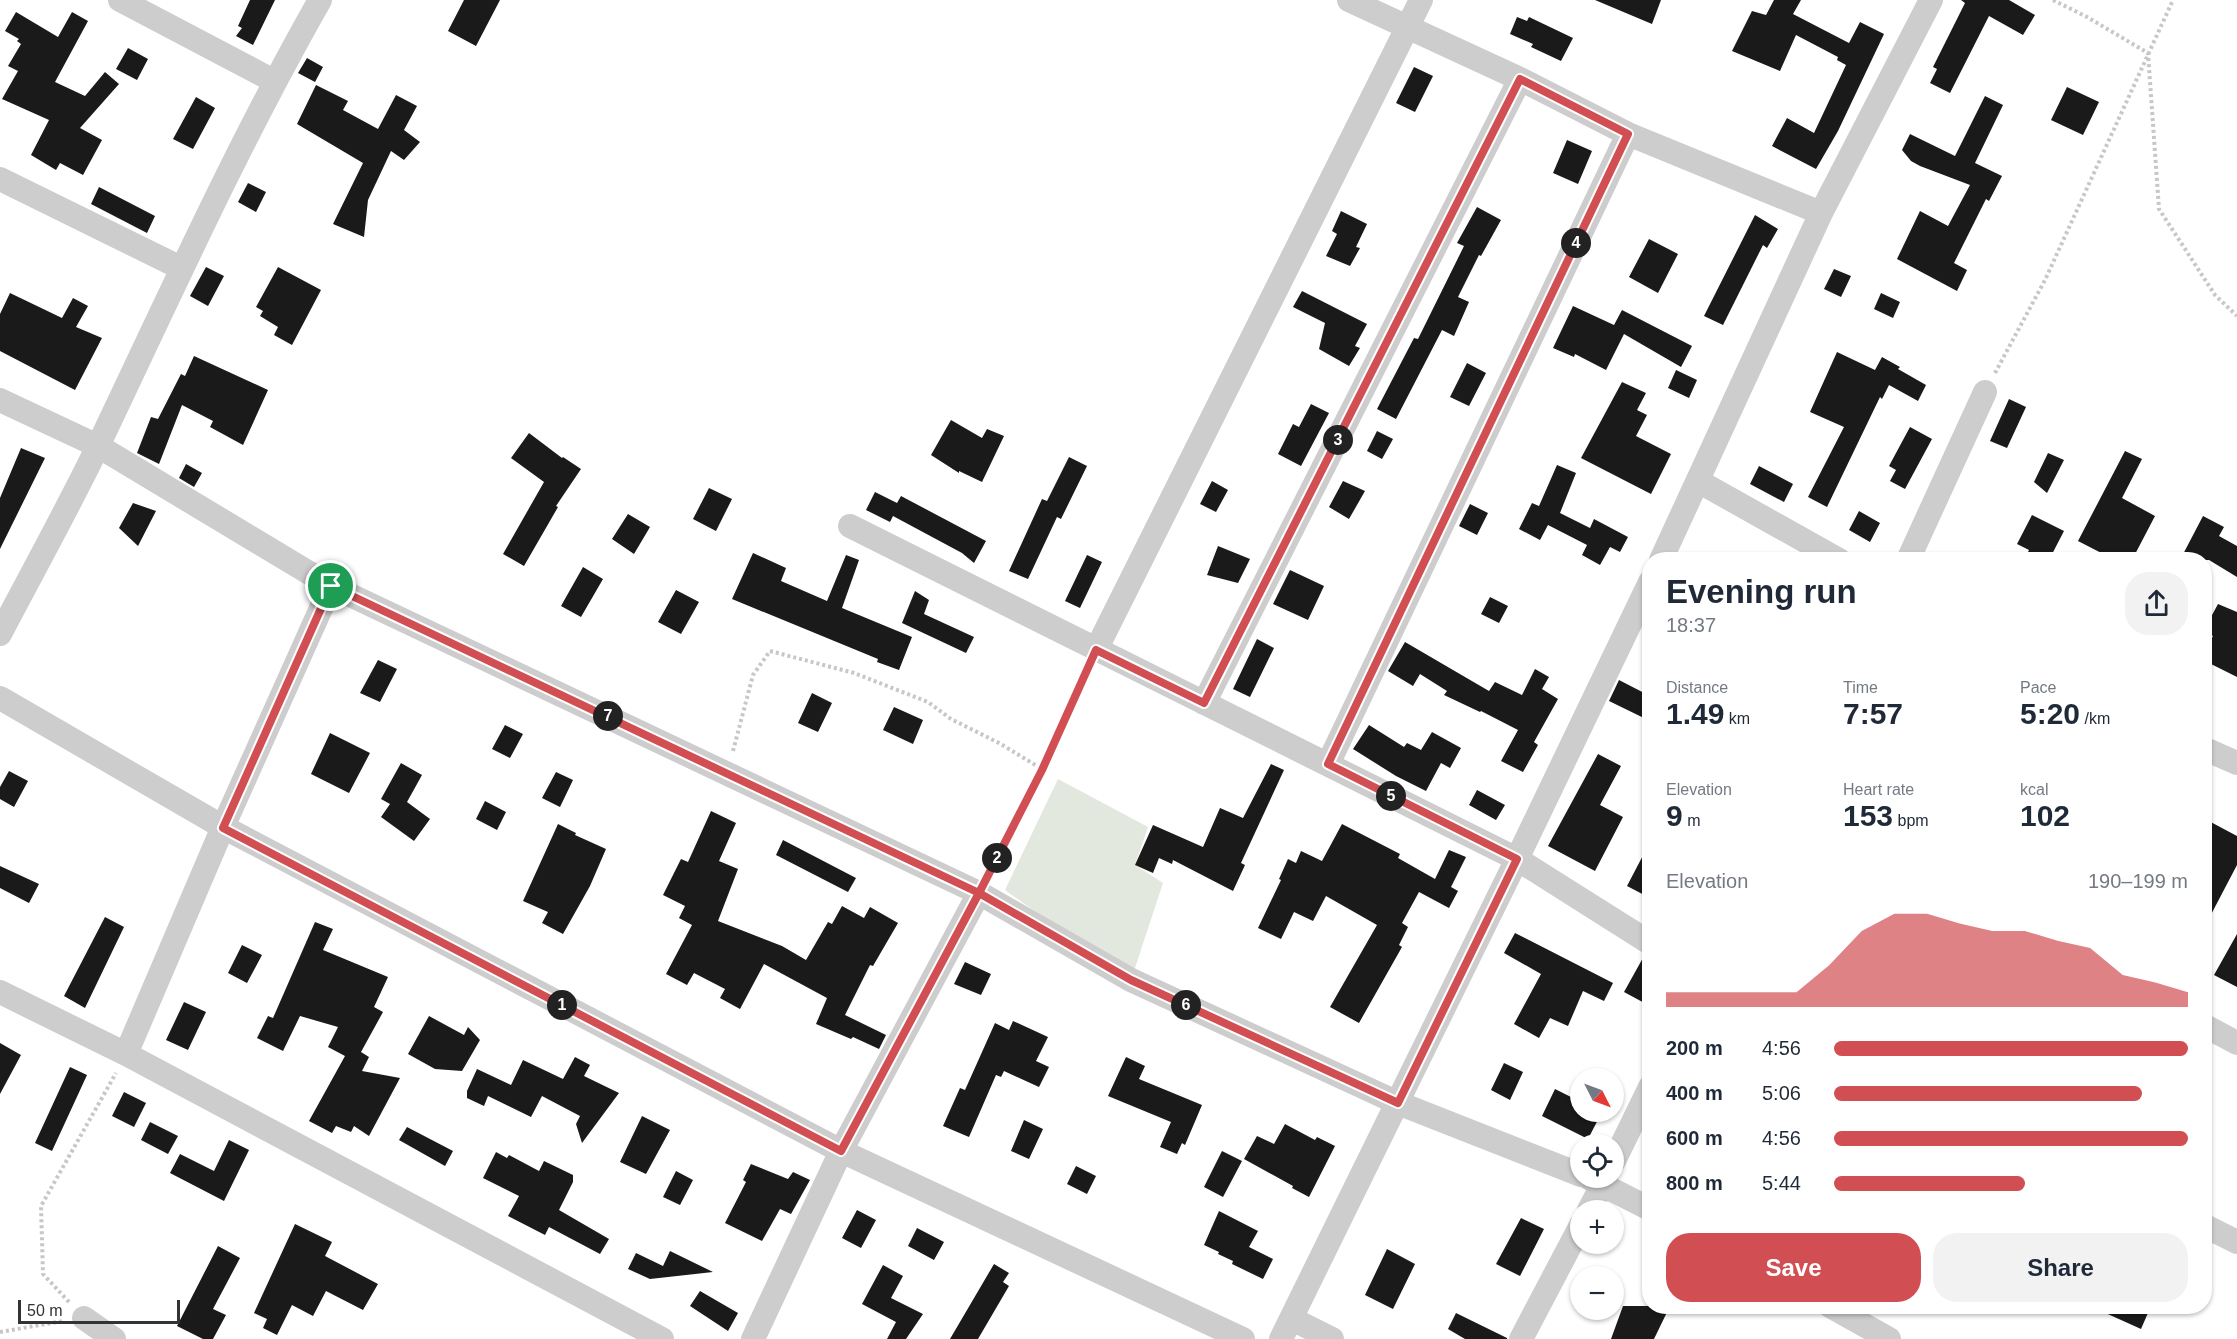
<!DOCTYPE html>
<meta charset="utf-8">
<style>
:root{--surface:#fff;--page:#f2f2f3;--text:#1f2937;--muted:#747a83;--accent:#d14e52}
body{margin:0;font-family:Helvetica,sans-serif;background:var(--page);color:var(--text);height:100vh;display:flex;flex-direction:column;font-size:22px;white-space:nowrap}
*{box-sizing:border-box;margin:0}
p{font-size:20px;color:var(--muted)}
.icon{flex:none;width:33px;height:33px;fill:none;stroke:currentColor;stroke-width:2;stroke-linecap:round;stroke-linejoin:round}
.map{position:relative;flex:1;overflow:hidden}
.panel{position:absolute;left:1642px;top:552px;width:570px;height:762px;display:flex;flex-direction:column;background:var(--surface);border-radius:24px;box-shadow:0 2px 4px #0004}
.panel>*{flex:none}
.needle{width:39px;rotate:132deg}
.fabs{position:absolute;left:1570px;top:1068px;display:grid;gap:12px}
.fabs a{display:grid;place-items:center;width:54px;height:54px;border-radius:50%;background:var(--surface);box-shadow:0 2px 4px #0004;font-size:30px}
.scale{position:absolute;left:18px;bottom:15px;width:162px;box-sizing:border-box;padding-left:6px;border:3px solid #333;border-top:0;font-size:16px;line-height:21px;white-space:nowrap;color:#333;-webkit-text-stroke:4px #fff;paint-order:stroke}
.pin{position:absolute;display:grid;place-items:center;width:51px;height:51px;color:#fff;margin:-26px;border:3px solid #fff;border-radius:50%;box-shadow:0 2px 6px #0007}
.km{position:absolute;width:30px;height:30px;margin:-15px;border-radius:50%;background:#222;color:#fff;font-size:16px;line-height:30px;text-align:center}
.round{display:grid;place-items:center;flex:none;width:63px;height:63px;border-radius:24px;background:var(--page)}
.head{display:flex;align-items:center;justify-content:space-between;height:102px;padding:0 24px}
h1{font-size:33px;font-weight:700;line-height:45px}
.stats{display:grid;grid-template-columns:repeat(3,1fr);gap:9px;height:102px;padding:6px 24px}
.stats div{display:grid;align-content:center}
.stats b{font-size:30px;font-weight:700}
.stats small{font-size:16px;font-weight:400}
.stats p{font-size:16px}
.chart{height:168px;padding:12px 24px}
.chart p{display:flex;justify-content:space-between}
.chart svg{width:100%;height:108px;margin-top:6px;fill:var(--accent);opacity:.7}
.button{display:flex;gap:12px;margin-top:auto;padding:12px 24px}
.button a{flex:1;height:69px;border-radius:24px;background:var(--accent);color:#fff;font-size:24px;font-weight:700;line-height:69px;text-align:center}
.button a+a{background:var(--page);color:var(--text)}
ul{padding:0 24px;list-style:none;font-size:20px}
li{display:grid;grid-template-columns:96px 72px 1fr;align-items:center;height:45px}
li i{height:15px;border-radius:8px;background:var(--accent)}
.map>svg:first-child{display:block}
.green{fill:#e2e8dd}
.building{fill:#1a1a1a}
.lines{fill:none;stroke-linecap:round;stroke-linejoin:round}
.path{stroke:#c7c7c7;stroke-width:4;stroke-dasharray:3 3;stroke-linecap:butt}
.minor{stroke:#cdcdcd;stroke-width:24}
.route-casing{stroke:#fff;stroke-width:12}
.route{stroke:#d14e52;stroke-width:8}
</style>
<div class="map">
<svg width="2237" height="1339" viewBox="0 0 2237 1339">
<rect width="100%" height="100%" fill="#fff"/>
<path class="green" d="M 1058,779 L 1148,827 L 1135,865 L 1163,883 L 1131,980 L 1005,890 Z"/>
<path class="building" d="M 250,0 L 275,0 L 253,45 L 236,36 L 242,28 L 238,26 Z
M 464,0 L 500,0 L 476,46 L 448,31 Z
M 1595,0 L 1661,0 L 1652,24 Z
M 1774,0 L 1801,0 L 1793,14 L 1849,43 L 1860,22 L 1884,34 L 1838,131 L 1816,169 L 1772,146 L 1787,118 L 1814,133 L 1846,65 L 1837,60 L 1838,57 L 1796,35 L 1780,71 L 1732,51 L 1752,11 L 1766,15 Z
M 1961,0 L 2009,0 L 2035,15 L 2023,35 L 1989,16 L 1950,93 L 1930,83 L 1937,69 L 1933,67 L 1965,3 Z
M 16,12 L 58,37 L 72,12 L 88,21 L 55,82 L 85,96 L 105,72 L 119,84 L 80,128 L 102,140 L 83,175 L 60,163 L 56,170 L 31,155 L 49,120 L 2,99 L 18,71 L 8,66 L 21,44 L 17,41 L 19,39 L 5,31 Z
M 1517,17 L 1527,21 L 1529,17 L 1573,38 L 1561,61 L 1531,47 L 1533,44 L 1510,34 Z
M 128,48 L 148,59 L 137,80 L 116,69 Z
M 307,58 L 323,67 L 315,82 L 298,73 Z
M 1414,67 L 1433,76 L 1415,112 L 1396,103 Z
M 316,85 L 348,101 L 343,110 L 378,129 L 396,95 L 417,106 L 404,130 L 420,142 L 404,160 L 391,151 L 368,200 L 364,237 L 333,224 L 363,163 L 297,124 Z
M 2067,87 L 2099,102 L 2083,135 L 2051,120 Z
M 1985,96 L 2003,105 L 1975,163 L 2002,176 L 1989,201 L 1986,199 L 1954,263 L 1967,270 L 1957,291 L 1897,259 L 1920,211 L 1948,226 L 1970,185 L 1920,166 L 1911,161 L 1902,150 L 1910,134 L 1955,156 Z
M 196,97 L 215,108 L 193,149 L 173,139 Z
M 1567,140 L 1592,151 L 1578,184 L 1553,173 Z
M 248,183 L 266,192 L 256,212 L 238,202 Z
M 99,187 L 155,216 L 147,233 L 91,204 Z
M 1477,207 L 1501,220 L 1481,256 L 1479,255 L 1458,297 L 1469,302 L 1454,336 L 1442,330 L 1396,419 L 1377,409 L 1414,338 L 1418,339 L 1464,246 L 1457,243 Z
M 1341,211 L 1367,224 L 1356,247 L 1360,248 L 1350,266 L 1326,256 L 1337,234 L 1332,231 Z
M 1755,215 L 1778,229 L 1767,248 L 1763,245 L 1723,325 L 1704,316 Z
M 1649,239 L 1678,254 L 1658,293 L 1629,277 Z
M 206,267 L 224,276 L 208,306 L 190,296 Z
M 278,267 L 321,290 L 292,345 L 274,335 L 278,327 L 260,316 L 263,311 L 256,307 Z
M 1834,269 L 1851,276 L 1841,297 L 1824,289 Z
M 1302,291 L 1367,324 L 1355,346 L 1360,348 L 1349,366 L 1319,349 L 1325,323 L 1293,307 Z
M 10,293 L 62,318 L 73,298 L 88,306 L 76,327 L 102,338 L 75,390 L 0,351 L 0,314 Z
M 1881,293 L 1900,302 L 1893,318 L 1874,309 Z
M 1573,306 L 1614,325 L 1622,310 L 1692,346 L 1681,367 L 1624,334 L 1606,370 L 1575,354 L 1574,357 L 1553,348 Z
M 1837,352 L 1875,370 L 1882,357 L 1900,367 L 1898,369 L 1926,385 L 1918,401 L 1889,385 L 1882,399 L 1880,397 L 1827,507 L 1808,497 L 1844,427 L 1810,412 Z
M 194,356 L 268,390 L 243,445 L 210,427 L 213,421 L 182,405 L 159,464 L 137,453 L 151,417 L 158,419 L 181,374 L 185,376 Z
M 1467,363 L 1486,373 L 1469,406 L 1450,397 Z
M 1676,370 L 1697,380 L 1689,398 L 1668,388 Z
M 1622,382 L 1646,393 L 1637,410 L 1647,415 L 1636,436 L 1671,454 L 1651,494 L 1581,458 Z
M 2009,399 L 2026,407 L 2007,448 L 1990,441 Z
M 1311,404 L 1329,413 L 1301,466 L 1278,454 L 1293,424 L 1299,427 Z
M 951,420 L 982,438 L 987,429 L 1004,436 L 982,482 L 959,471 L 959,473 L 931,455 Z
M 1910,427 L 1932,439 L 1905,489 L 1890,481 L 1896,470 L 1889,466 Z
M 1377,431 L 1393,439 L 1382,459 L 1367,451 Z
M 529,433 L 562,458 L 563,457 L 581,469 L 556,506 L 558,507 L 524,566 L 503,554 L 544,482 L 511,458 Z
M 21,448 L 45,458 L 0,549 L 0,498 Z
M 2125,451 L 2142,459 L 2122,498 L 2155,516 L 2132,560 L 2127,560 L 2115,554 L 2113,559 L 2078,541 Z
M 2048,453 L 2064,460 L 2047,493 L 2034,482 Z
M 1069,457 L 1087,466 L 1061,519 L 1057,517 L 1028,579 L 1009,571 L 1042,499 L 1047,501 Z
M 186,464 L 202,473 L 194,487 L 179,478 Z
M 1557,465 L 1576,473 L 1560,513 L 1590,528 L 1594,519 L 1628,537 L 1620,552 L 1610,547 L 1600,565 L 1582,555 L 1587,545 L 1548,525 L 1540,540 L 1519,529 L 1532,503 L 1539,506 Z
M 1759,466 L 1793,484 L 1784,502 L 1750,484 Z
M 1212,481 L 1228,490 L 1216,512 L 1200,504 Z
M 1343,481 L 1365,491 L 1349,519 L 1329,507 Z
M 709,488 L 732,499 L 716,531 L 693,519 Z
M 875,492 L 897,503 L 901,496 L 986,541 L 974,563 L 962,553 L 893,516 L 890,522 L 866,510 Z
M 133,503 L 156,511 L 138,546 L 119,528 Z
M 1470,504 L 1488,513 L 1477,535 L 1459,526 Z
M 1859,511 L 1880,523 L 1870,542 L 1849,530 Z
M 628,514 L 650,527 L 634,554 L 612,539 Z
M 2032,515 L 2064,531 L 2049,560 L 2024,560 L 2029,550 L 2017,544 Z
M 2203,516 L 2224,527 L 2219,536 L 2237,546 L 2237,577 L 2209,560 L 2180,560 Z
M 1218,546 L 1250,559 L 1238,583 L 1207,575 Z
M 753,553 L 786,568 L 781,581 L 827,601 L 846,555 L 859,560 L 842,608 L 912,637 L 899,670 L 877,662 L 878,659 L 732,599 Z
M 1087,555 L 1102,562 L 1080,608 L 1065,601 Z
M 583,567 L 603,579 L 581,617 L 561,606 Z
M 1290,570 L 1324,586 L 1308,620 L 1273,604 Z
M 676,590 L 699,602 L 681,634 L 658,622 Z
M 915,591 L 929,600 L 924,614 L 974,637 L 966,653 L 902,623 Z
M 1490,597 L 1508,606 L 1499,623 L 1481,614 Z
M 2218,604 L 2237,612 L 2237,677 L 2205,661 L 2205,650 L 2213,636 L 2205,633 L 2205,628 Z
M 1257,639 L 1274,648 L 1250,697 L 1233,689 Z
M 1405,642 L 1489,691 L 1495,682 L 1522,695 L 1535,669 L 1549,677 L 1542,689 L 1558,699 L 1534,742 L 1538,745 L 1523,772 L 1501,761 L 1518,730 L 1481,711 L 1480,712 L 1444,695 L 1447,691 L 1420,674 L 1413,686 L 1388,671 Z
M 378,660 L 397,669 L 380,702 L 360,693 Z
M 1619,680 L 1650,696 L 1650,721 L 1609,701 Z
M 812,693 L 832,703 L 818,732 L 798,723 Z
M 894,707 L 923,720 L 913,744 L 883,730 Z
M 505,725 L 523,734 L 510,758 L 492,749 Z
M 1369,725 L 1404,747 L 1407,743 L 1421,750 L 1432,732 L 1461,748 L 1450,768 L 1441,763 L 1426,791 L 1396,776 L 1353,749 Z
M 330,733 L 370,753 L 349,793 L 311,774 Z
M 1598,754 L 1621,766 L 1600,805 L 1623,817 L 1595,871 L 1548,846 Z
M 401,763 L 422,775 L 407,802 L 430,819 L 414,841 L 381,817 L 390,804 L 381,799 Z
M 1271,764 L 1284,770 L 1241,863 L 1245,865 L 1233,891 L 1173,860 L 1172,864 L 1159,858 L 1153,873 L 1135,865 L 1153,825 L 1203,847 L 1220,808 L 1243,818 Z
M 9,771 L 28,781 L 14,807 L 0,799 L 0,787 Z
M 556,772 L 573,780 L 560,807 L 542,798 Z
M 1477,790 L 1505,805 L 1496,820 L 1469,805 Z
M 485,801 L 506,812 L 497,830 L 476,819 Z
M 711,811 L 736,823 L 719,861 L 738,869 L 718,921 L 782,946 L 806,960 L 828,922 L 832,924 L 842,906 L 864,918 L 870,907 L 898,923 L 873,966 L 870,965 L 845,1015 L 886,1035 L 879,1049 L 853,1037 L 851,1039 L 816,1024 L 827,998 L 764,964 L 740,1009 L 720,998 L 725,989 L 694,973 L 687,985 L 666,974 L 692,925 L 679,918 L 685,906 L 663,895 L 681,859 L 688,862 Z
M 2205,819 L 2237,836 L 2237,865 L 2205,926 Z
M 558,824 L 576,833 L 575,835 L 606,849 L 590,886 L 563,934 L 542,923 L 548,912 L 523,901 Z
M 1342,824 L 1400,854 L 1398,858 L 1435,879 L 1449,850 L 1466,857 L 1451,887 L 1458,891 L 1449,908 L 1419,892 L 1402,923 L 1408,927 L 1399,945 L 1402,947 L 1359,1023 L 1330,1007 L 1377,925 L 1326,896 L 1313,921 L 1294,912 L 1281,939 L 1258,928 L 1281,880 L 1279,879 L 1288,859 L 1296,863 L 1301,851 L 1322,861 Z
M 783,840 L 856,878 L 848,892 L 776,855 Z
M 1650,842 L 1650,898 L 1627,886 Z
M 0,866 L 39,884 L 29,903 L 0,888 Z
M 105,917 L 124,927 L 85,1008 L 64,996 Z
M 315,922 L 333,929 L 323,950 L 388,977 L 374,1007 L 383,1012 L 361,1052 L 369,1057 L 362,1071 L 400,1078 L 369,1136 L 354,1126 L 351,1132 L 336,1126 L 332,1133 L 309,1121 L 345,1056 L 328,1047 L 338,1027 L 300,1016 L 283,1051 L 257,1038 L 268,1016 L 273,1018 Z
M 1515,933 L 1613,983 L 1604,1001 L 1583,991 L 1568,1026 L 1550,1018 L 1539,1038 L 1514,1024 L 1541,974 L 1504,953 Z
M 2237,934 L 2237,987 L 2214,975 Z
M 242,945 L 262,955 L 247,983 L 228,973 Z
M 1644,956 L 1650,957 L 1650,1006 L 1624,992 Z
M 965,962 L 991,974 L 981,995 L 954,984 Z
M 184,1002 L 206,1012 L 188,1050 L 166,1040 Z
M 429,1016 L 464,1035 L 468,1027 L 480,1040 L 462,1071 L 435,1069 L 408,1054 Z
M 1013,1021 L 1048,1037 L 1036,1061 L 1049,1067 L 1039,1087 L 1004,1071 L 1001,1077 L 996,1075 L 969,1137 L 943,1126 L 960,1088 L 965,1090 L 995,1023 L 1009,1030 Z
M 0,1043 L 21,1055 L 0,1094 Z
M 575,1057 L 590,1065 L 584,1076 L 619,1093 L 582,1143 L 576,1124 L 580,1116 L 542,1096 L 531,1117 L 488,1096 L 484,1106 L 467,1098 L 467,1091 L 477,1069 L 511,1085 L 523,1060 L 563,1079 Z
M 1126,1057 L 1145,1066 L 1139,1079 L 1202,1105 L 1185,1145 L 1182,1143 L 1177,1154 L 1160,1147 L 1171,1122 L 1108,1096 Z
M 1504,1063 L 1523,1072 L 1510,1100 L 1491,1090 Z
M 70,1067 L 87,1075 L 52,1151 L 35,1143 Z
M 1555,1089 L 1581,1102 L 1581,1112 L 1602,1112 L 1588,1139 L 1542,1116 Z
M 124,1092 L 146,1103 L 134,1127 L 112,1116 Z
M 642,1116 L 670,1130 L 646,1174 L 620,1162 Z
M 1024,1120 L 1043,1129 L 1029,1159 L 1011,1151 Z
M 150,1122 L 178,1136 L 168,1154 L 141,1140 Z
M 1285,1124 L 1315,1140 L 1317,1137 L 1335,1146 L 1309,1197 L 1292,1188 L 1293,1186 L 1244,1159 L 1257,1136 L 1274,1144 Z
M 407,1127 L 453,1151 L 445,1166 L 399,1140 Z
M 229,1140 L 249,1150 L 224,1201 L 170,1173 L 180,1154 L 214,1171 Z
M 1222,1151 L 1242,1161 L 1223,1197 L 1204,1187 Z
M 496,1152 L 507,1158 L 509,1155 L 539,1171 L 544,1161 L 573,1175 L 573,1182 L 559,1210 L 609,1239 L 600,1254 L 549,1227 L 545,1235 L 508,1216 L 519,1196 L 483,1178 Z
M 751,1164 L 788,1179 L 793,1172 L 810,1180 L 791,1214 L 780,1209 L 762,1241 L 725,1223 L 746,1182 L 743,1180 Z
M 1076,1166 L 1096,1176 L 1087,1194 L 1067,1184 Z
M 676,1171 L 693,1180 L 680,1205 L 663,1197 Z
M 857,1210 L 876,1220 L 861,1248 L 842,1238 Z
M 1219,1211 L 1258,1231 L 1249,1247 L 1273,1259 L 1263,1279 L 1232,1264 L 1233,1261 L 1218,1254 L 1219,1252 L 1204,1245 Z
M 1521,1218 L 1544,1229 L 1520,1276 L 1496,1264 Z
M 295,1224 L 332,1242 L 325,1256 L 378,1284 L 363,1310 L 326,1291 L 313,1316 L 292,1305 L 277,1335 L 263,1328 L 267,1319 L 254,1313 Z
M 917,1228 L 944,1242 L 934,1260 L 908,1246 Z
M 218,1246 L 240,1258 L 213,1309 L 226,1315 L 213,1339 L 203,1339 L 177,1326 Z
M 1387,1249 L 1415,1264 L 1393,1309 L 1365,1295 Z
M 670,1251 L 713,1272 L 650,1279 L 628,1269 L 636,1253 L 663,1266 Z
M 994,1264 L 1009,1273 L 1003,1282 L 1009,1286 L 978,1339 L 950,1339 Z
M 883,1265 L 903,1276 L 891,1298 L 923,1314 L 906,1339 L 887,1339 L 896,1322 L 862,1304 Z
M 700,1291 L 738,1313 L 728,1331 L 690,1306 Z
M 1623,1306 L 1670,1306 L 1654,1339 L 1611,1339 Z
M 2090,1306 L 2151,1306 L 2141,1329 Z
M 1456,1313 L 1507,1338 L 1507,1339 L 1465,1339 L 1448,1329 Z"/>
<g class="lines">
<path class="path" d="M 2053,0 L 2087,17 L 2148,53 L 2159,209 L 2215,295 L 2237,316
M 1995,373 L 2045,280 L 2173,0
M 733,751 L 753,675 L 770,651 L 854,673 L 928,702 L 951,719 L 999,743 L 1042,769
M 989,873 L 1042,769 L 1087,669
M 69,1302 L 43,1274 L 41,1206 L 116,1073
M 0,1332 L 63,1321"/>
<path class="minor" d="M 120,0 L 274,81
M 1349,0 L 1520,79 L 1628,134 L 1821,213
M 0,179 L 181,268
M 0,400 L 98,446 L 331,586 L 979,893 L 1131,980 L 1398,1103 L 1581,1175
M 1698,481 L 1839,560
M 850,526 L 1517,859 L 1650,943
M 1661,560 L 1821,213 L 1931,0
M 1908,560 L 1985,392
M 0,634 C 33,571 68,508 99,444 C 170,295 238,144 320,0
M 1096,650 L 1421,0
M 0,698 L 223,827 L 841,1151 L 1243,1339
M 1204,703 L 1520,79
M 2205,749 L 2237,763
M 1328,764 L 1628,134
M 0,992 L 126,1054 L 662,1339
M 2205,1026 L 2237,1043
M 126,1054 L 223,827 L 331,586
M 1614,1161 L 1650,1087
M 1589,1178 L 1650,1209
M 1589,1210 L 1606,1178
M 2205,1226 L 2237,1242
M 1830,1306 L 1889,1339
M 84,1318 L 114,1339
M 1292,1319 L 1332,1339
M 753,1339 L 841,1151 L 979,893
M 1281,1339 L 1517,859 L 1650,582
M 1521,1339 L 1581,1225"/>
</g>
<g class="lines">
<defs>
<path id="route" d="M 331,586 L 223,828 L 841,1151 L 979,893 L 1042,770 L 1096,650 L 1204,703 L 1520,79 L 1628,134 L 1328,764 L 1517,859 L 1398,1103 L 1131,980 L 979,893 L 331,586"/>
</defs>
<use href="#route" class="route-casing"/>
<use href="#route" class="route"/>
</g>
</svg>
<div class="fabs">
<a><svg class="needle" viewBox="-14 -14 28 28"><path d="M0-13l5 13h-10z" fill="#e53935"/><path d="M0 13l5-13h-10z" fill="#747a83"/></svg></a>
<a><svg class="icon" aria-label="locate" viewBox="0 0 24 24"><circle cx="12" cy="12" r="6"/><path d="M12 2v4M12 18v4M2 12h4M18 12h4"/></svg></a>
<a>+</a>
<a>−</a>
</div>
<div class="scale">50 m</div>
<div class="pin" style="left:331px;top:586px;background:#1e9e55"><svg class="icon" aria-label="arrive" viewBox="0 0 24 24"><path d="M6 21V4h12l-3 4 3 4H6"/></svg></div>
<b class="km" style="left:562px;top:1005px">1</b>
<b class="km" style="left:997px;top:858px">2</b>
<b class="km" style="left:1338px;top:440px">3</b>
<b class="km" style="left:1576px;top:243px">4</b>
<b class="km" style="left:1391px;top:796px">5</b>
<b class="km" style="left:1186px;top:1005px">6</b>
<b class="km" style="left:608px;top:716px">7</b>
<section class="panel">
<div class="head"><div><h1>Evening run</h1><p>18:37</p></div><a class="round"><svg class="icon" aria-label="share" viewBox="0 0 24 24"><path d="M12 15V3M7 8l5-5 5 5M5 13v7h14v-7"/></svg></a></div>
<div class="stats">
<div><p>Distance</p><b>1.49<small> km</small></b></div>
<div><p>Time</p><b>7:57</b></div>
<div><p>Pace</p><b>5:20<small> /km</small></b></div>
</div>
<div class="stats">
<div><p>Elevation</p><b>9<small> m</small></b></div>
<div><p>Heart rate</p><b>153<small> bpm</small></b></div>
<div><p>kcal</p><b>102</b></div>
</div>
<div class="chart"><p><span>Elevation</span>190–199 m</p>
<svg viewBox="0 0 160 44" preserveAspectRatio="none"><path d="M0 44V38L10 38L20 38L30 38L40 38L50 27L60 13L70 6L80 6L90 10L100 13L110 13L120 17L130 20L140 31L150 34L160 38V44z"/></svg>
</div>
<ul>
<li><b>200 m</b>4:56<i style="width:100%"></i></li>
<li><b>400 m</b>5:06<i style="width:87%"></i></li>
<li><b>600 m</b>4:56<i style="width:100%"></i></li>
<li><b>800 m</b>5:44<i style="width:54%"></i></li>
</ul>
<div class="button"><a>Save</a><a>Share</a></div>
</section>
</div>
